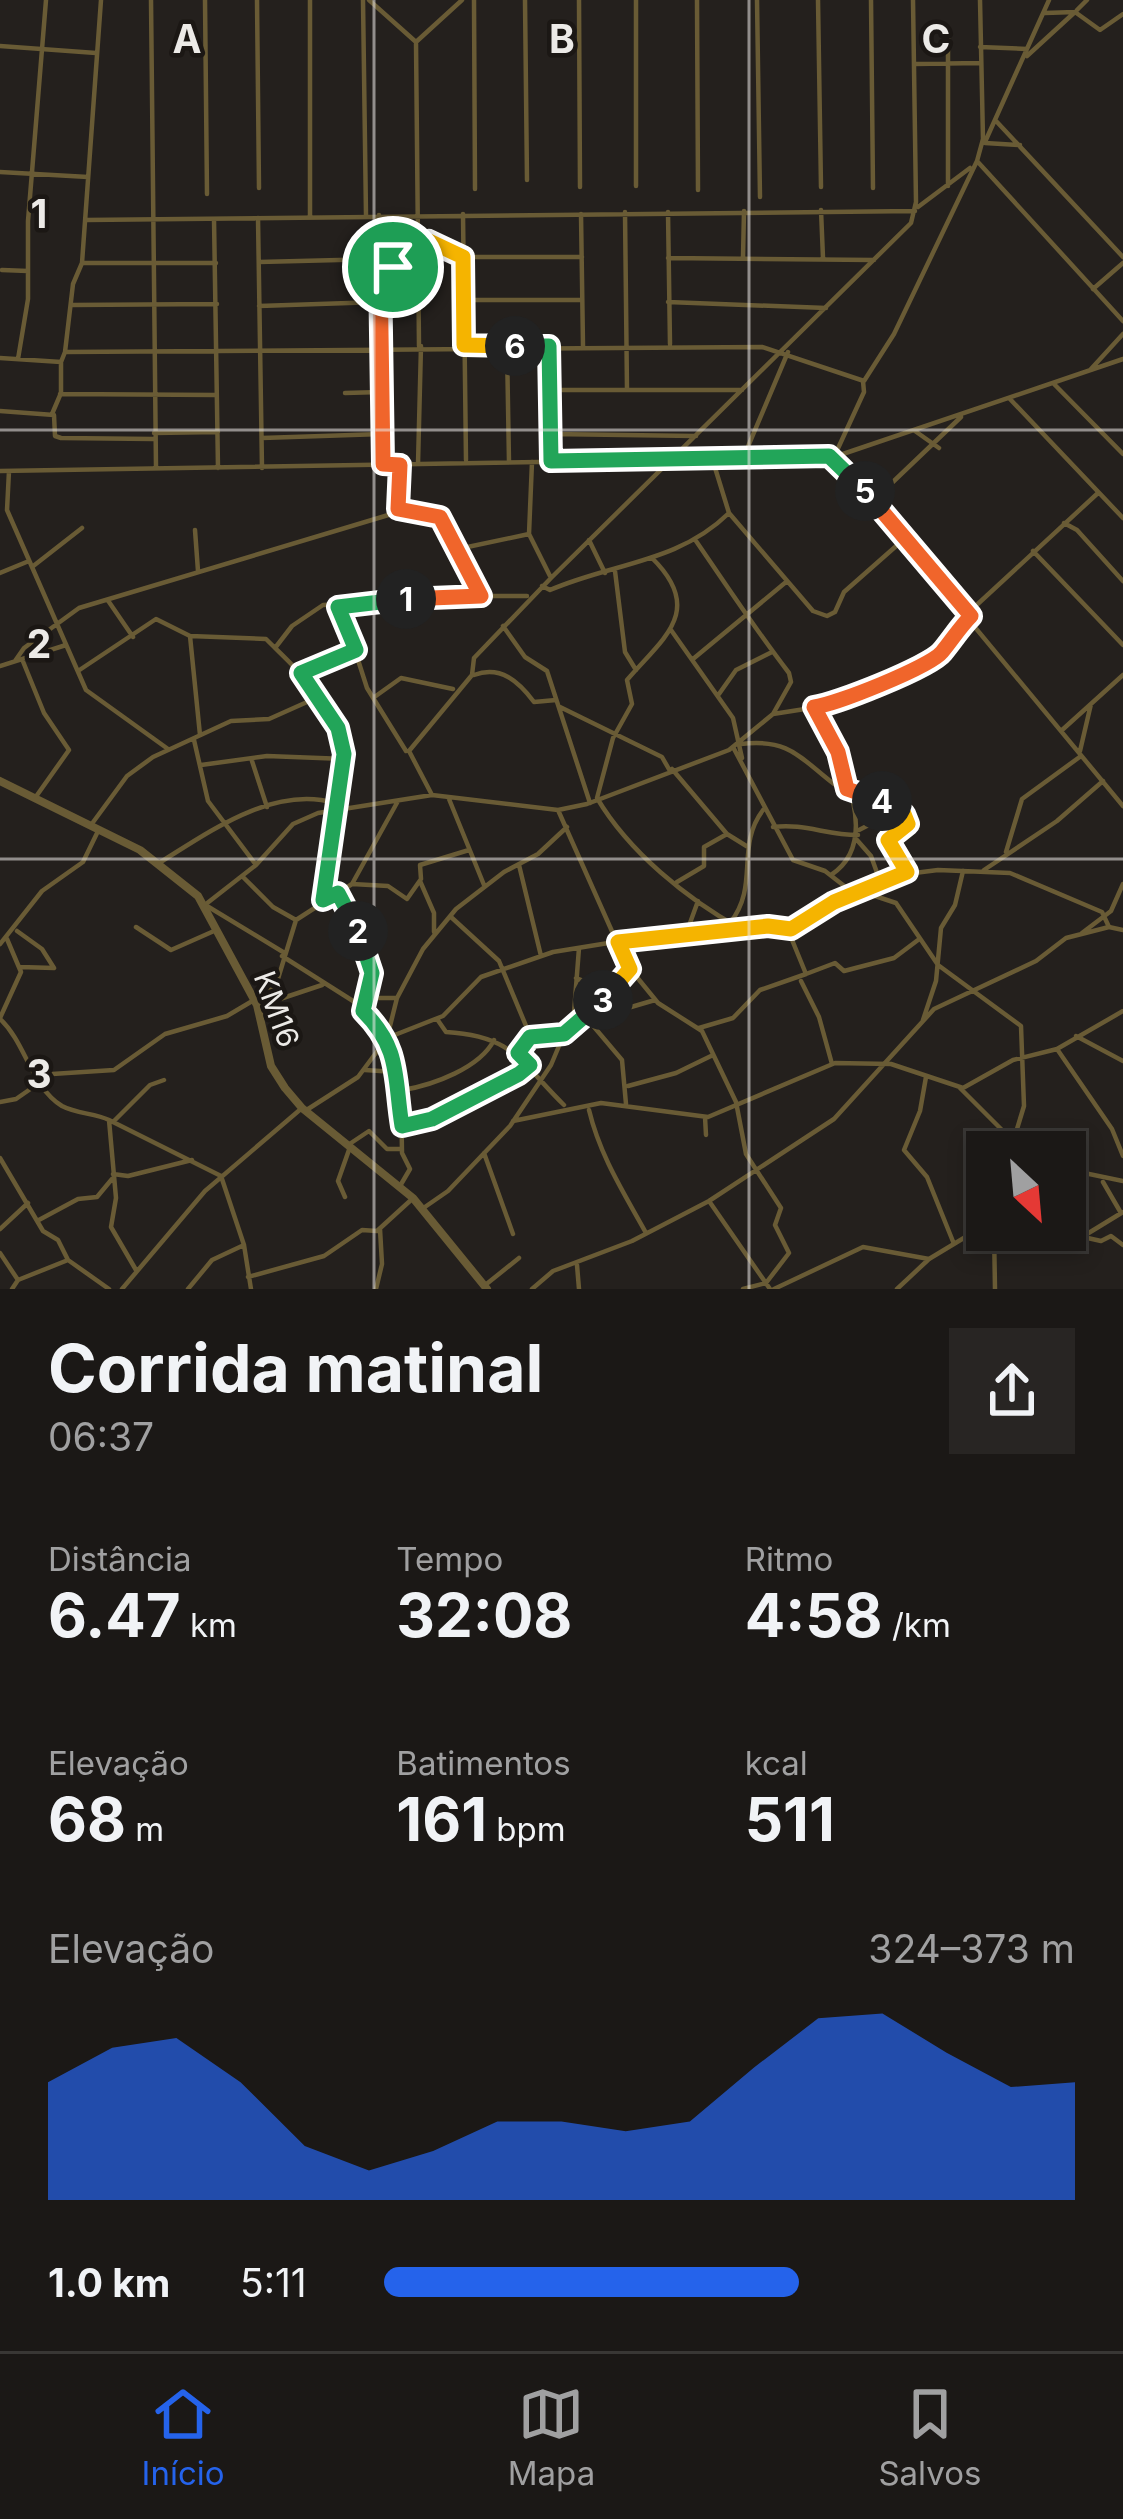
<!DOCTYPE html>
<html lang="pt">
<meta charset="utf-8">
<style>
:root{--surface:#1b1816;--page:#282523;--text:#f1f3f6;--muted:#a0a0a1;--line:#393735;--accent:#2563eb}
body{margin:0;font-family:Inter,sans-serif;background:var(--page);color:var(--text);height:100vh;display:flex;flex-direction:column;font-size:45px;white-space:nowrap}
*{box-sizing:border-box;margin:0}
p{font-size:39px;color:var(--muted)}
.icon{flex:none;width:66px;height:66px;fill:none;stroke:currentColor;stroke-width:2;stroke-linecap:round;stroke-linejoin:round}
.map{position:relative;height:1289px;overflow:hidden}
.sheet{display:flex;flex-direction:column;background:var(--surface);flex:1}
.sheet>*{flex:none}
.needle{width:78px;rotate:154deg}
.fabs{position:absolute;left:966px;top:1131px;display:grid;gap:24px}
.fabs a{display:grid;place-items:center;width:120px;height:120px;border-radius:0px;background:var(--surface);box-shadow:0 6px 18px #0003,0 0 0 3px var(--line);font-size:60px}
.pin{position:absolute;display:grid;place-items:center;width:102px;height:102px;color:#fff;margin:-51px;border:6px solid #fff;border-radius:50%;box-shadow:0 3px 12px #0007}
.km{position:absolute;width:60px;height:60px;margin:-30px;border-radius:50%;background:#222;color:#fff;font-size:33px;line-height:60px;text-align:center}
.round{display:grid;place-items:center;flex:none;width:126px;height:126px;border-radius:0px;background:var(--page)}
.head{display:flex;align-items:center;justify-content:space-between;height:204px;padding:0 48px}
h1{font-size:66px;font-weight:700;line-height:90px}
.metrics{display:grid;grid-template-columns:repeat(3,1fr);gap:18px;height:204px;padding:12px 48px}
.metrics div{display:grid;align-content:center}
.metrics b{font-size:60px;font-weight:700}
.metrics small{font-size:33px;font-weight:400}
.metrics p{font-size:33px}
.chart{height:336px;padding:24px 48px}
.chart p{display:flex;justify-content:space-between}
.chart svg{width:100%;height:216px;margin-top:12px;fill:var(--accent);opacity:.7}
ul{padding:0 48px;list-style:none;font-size:39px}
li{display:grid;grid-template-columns:192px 144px 1fr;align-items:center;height:90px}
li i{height:30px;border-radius:15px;background:var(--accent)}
.menu{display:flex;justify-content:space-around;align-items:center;height:168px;border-top:3px solid var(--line);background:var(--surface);font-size:33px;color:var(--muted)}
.menu a{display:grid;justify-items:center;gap:6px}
.menu .on{color:var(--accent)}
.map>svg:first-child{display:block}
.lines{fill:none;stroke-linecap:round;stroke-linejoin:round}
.minor{stroke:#695b35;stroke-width:4.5}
.tertiary{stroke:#695b35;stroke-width:8}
.split-1-casing{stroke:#fff;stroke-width:24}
.split-2-casing{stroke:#fff;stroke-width:24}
.split-3-casing{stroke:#fff;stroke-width:24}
.split-4-casing{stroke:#fff;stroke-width:24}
.split-5-casing{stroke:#fff;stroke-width:24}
.split-6-casing{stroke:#fff;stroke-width:24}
.split-7-casing{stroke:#fff;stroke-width:24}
.split-1{stroke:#f0652b;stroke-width:15}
.split-2{stroke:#22a559;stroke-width:15}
.split-3{stroke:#22a559;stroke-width:15}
.split-4{stroke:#f5b400;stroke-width:15}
.split-5{stroke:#f0652b;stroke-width:15}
.split-6{stroke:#22a559;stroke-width:15}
.split-7{stroke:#f5b400;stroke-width:15}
.grid{fill:none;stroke:#eceae7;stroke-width:3;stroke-opacity:0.55}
.labels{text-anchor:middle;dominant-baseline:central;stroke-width:9;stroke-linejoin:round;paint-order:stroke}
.street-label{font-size:30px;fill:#eceae7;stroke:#1b1714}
.grid-label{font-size:39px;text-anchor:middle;font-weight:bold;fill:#eceae7;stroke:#1b1714;stroke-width:9;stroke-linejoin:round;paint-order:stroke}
</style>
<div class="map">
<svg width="1123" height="1289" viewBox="0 0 1123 1289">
<rect width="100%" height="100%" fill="#24201d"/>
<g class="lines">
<path class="minor" d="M 151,0 L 156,467
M 205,0 L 207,194
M 257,0 L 259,188
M 310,0 L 310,216
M 363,0 L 366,215
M 369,0 L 416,42
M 474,0 L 475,189
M 525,0 L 527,180
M 579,0 L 580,187
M 636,0 L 636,186
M 697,0 L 698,190
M 757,0 L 760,197
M 818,0 L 821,187
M 871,0 L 873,188
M 980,0 L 983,139 L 977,161 L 1123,321
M 1077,10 L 1087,0
M 1045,13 L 1075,12
M 416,42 L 419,346
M 416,42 L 462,0
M 0,46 L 96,53
M 980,47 L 1027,49
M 1027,56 L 1075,12 L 1100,30 L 1123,14
M 914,64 L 980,63
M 997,122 L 1123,257
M 985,142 L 1049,0
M 985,143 L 1020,145
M 0,172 L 88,177
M 948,186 L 948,31
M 918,207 L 970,168
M 821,210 L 823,258
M 625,212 L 627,390
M 668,212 L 670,344
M 463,214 L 466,460
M 581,214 L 583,346
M 379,215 L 383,462
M 258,218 L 262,468
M 214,219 L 218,468
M 86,220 L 915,211
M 668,258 L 874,260
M 743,258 L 744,211
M 259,262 L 379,259
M 83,263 L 216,263
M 383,269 L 398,266 L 405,253 L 429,240 L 463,257 L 582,257
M 2,270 L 28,271
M 1093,289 L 1123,263
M 464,300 L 582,300
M 668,302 L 826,308
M 72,305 L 217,304
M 259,306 L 379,302
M 549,345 L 551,460
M 507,348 L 509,462
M 65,352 L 73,284 L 82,263 L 101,0
M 0,358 L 61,362 L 65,352 L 762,347 L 864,381 L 894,334 L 977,161
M 18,359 L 28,299 L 28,221 L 46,0
M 1091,369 L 1123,334
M 1054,384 L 1123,454
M 551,390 L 742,390
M 345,393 L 381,392
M 60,394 L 216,395
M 1010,399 L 1123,518
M 0,411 L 54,415 L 55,436 L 61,438 L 153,439
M 52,414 L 61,393 L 61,362
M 915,431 L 939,448
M 154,433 L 218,432
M 551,434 L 696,436
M 262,438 L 382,434
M 744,456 L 788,352
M 834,457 L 1123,359
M 834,457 L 864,392 L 863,381
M 712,458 L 729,513 L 813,611 L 827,616 L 835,612 L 844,592 L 903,540
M 418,464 L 421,346
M 0,471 L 834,457 L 1123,806
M 9,471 L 7,510 L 86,690 L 168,749
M 874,500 L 961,417
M 398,509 L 441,517 L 481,596 L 527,596
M 1064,523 L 1077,530 L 1123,581
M 195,530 L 198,571
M 589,540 L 605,573
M 696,541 C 727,586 755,629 789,673 L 791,682 L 773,714
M 458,549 L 529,534
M 1033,551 L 1123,645
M 652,558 C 706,611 662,639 627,680 L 632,704 L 613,738 L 597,798 C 629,852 687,899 741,929
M 32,567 L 82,528
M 615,571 L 625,652 L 636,670
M 0,573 L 29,561
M 551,578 L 911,223 L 916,202 L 913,0
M 542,586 L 550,590 C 612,563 678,563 729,513
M 109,602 L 133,637
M 342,610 L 367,688 L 406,751
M 968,613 L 1098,493
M 503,626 L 525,657 L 547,671 L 590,803
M 671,630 L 733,718 L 742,758
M 190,636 L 200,735
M 275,648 L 292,626 L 323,605 L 481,596
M 22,659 L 44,713 L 69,750 L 35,798
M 693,659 L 786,582
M 15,661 L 24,648 L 79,608 L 395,513 L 400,465
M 0,666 L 66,645
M 78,671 L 156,619 L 190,636 L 266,639 C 292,665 329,697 340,734 C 349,763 328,864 323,900
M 301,673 L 356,650
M 474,675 C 501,665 519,682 534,702 L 556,700
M 719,694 L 736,670 L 772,652
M 373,698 L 401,678 L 453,689
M 560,707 L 662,757 L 670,771
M 814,707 C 836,752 886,839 831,875
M 1061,731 L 1123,675
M 194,740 L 208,801 L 256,865
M 741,744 C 790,738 801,759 834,784 C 854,799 882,801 904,814 L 908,825 L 888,840 L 906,872
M 733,747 L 793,860 L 825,871 L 852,892
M 1080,751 L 1091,704
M 252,761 L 267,807
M 201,765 L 267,756 L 345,759
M 672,769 L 727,834 L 748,847
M 432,795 L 409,751 L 472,675 L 474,658 L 551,578 L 529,534 L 532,462
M 449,799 L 484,885
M 558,810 L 627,965 L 658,1003 L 702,1031 L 736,1102 L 746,1154 L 781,1208 L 775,1225 L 789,1253 L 766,1283 L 743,1289
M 91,825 L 127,776 L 153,757 L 231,721 L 269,719 L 316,698
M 773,827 C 804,823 826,835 858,835
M 859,830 L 896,811
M 857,840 L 871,856 L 880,881
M 1006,852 L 1022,799 L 1081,756
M 159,863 C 209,832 273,785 335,803
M 519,865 L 541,956
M 984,870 L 1057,821 L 1103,781
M 243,877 L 273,907 L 296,920
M 420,881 L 434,913 L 434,932
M 677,882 L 704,866 L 704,847 L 727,834
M 352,884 L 388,886 L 407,899 L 421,879 L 420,865 L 469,850
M 866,893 L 896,903 L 938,965 L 1021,1026 L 1024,1106 L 1010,1152
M 339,894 C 355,920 357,947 372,973 L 363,1011
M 206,904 L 256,865 L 293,824 L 318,813 L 432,795 L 558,810 L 587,804 L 729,750 L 773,714 L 837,704 L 870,685 L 910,673 L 942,652 L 971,616
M 207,906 L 283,952
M 451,917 L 499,961 L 529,1033 L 518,1053
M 730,923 C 760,885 735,847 763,810
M 136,927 L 171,950 L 214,931
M 17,931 L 42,949 L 54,968
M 1082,933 L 1111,911 L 1123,884
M 686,934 L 698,901
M 0,944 L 42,891 L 83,862 L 99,829
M 282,956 L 353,1001 L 387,1034
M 20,967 L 54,968
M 806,974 L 835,963 L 844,971 L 894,958 L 918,940
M 576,978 L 610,991
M 801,981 L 819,1017 L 832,1064
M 365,998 L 397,998
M 265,1004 L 322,985
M 258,1005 L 277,982 L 296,920 L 352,884 L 398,801
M 0,1018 L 21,972 L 7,939
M 0,1019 C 26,1043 31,1087 62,1106 C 77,1114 95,1113 109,1120 L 116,1198 L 111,1227 L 136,1270
M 437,1019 L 446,1032 C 514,1036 520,1062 564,1105
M 587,1020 L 655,1000
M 923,1020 L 936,981 L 941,928 L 955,905 L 963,871
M 589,1021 L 622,1060 L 626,1104
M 573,1026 L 579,948
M 699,1028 L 733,1018 L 760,990 L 806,974 L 788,930
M 1076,1036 L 1123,1061
M 530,1037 L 564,1034
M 1057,1049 L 1112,1129 L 1123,1156
M 365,1070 L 395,1072
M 926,1077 L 920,1111 L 904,1150 L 927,1177 L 954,1244
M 628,1086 L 676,1073 L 711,1056
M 960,1088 L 1002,1130 L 1011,1152
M 403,1090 C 433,1085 480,1068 494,1040
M 0,1102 L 16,1099 L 52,1074 L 114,1070 L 165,1034 L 227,1016 L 254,1000
M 589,1110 C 600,1156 624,1193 646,1233
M 305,1111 L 358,1077 L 387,1038 L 443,1016 L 481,977 L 553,952 L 670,933 L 768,926 L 791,929 L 891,876 L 938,870 L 1010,873 L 1102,912 L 1109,927 L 1123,930
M 705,1117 L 706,1135
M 109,1120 L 221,1176 L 244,1245 L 251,1289
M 114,1121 L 150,1085 L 164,1080
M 513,1121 L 601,1103 L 708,1117 L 835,1063 L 891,1064 L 963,1088 L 1013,1060 L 1057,1049 L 1123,1011
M 402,1126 L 432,1119 L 530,1065
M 1018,1140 L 1036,1152
M 348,1145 L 369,1131 L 387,1149 L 400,1149
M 484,1153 L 513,1234
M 0,1158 L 43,1231 L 58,1240 L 68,1260 L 109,1289
M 1065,1169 L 1123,1181
M 113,1174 L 128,1176 L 192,1160
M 1103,1182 L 1121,1213
M 400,1186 L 410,1169 L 402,1153 L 401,1091 L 387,1038 L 397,998 L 423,949 L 456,909 L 504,872 L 538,854 L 567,827
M 345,1197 L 338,1181 L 350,1147
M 709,1201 L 770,1289
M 422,1209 L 448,1191 L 510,1126 L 551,1065 L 564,1034 L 630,969
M 37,1221 L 78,1199 L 97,1197 L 112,1179
M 0,1229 L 28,1203
M 994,1230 L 995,1289
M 1052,1230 L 1101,1241 L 1111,1236 L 1123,1245
M 1087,1234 L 1123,1212
M 0,1253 L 18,1280 L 12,1289
M 577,1265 L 579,1289
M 248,1277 L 324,1256 L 362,1230 L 377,1231 L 411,1200
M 18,1280 L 68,1260
M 484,1286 L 519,1258
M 122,1289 L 205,1191 L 302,1108
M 188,1289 L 212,1260 L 244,1245
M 376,1289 L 382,1264 L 380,1229
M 532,1289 L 553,1271 L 632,1241 L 709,1201 L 834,1119 L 934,1009 L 1036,961 L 1066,938 L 1109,927
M 774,1289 L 863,1247 L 929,1259
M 897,1289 L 929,1259 L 987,1224"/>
<path class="tertiary" d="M 0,781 L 140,850 L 198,896 L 257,1005 L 271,1066 L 285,1088 L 302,1108 L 413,1198 L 487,1289"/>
</g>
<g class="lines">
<defs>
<path id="split-1" d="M 393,267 L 380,268 L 383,464 L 400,465 L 398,509 L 440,517 L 481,596 L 406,599"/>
<path id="split-2" d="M 358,931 L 338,893 L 323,900 L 344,754 L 338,728 L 301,673 L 356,650 L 338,607 L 406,599"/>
<path id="split-3" d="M 358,931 L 372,973 L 363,1011 C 401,1049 394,1077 402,1126 L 432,1119 L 519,1074 L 530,1065 L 518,1053 L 530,1037 L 564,1034 L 603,1000"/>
<path id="split-4" d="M 603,1000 L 630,969 L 618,942 L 768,926 L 791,929 L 834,902 L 907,872 L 888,840 L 908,824 L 904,814 L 882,801"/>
<path id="split-5" d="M 865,491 L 971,616 C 960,627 952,640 942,652 C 930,667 834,705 814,707 L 838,752 L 847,789 L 882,801"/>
<path id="split-6" d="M 515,346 L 549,346 L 551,461 L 829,456 L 865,491"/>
<path id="split-7" d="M 393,267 L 429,241 L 463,257 L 464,345 L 515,346"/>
</defs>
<use href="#split-1" class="split-1-casing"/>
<use href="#split-2" class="split-2-casing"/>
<use href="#split-3" class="split-3-casing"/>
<use href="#split-4" class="split-4-casing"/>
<use href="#split-5" class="split-5-casing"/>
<use href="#split-6" class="split-6-casing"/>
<use href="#split-7" class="split-7-casing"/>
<use href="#split-1" class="split-1"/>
<use href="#split-2" class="split-2"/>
<use href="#split-3" class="split-3"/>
<use href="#split-4" class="split-4"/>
<use href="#split-5" class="split-5"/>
<use href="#split-6" class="split-6"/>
<use href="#split-7" class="split-7"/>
</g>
<path class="grid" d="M 374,0 L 374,1289M 749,0 L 749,1289M 0,430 L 1123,430M 0,859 L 1123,859"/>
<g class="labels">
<g class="street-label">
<text transform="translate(277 1009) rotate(70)">KM16</text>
</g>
</g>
<g class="grid-label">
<text x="187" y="53">A</text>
<text x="562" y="53">B</text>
<text x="936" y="53">C</text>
<text x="39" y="228">1</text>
<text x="39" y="658">2</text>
<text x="39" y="1088">3</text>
</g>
</svg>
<div class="fabs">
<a><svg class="needle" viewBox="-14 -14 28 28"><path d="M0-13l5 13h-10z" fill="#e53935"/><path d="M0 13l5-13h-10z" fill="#a0a0a1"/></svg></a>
</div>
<div class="pin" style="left:393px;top:267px;background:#1e9e55"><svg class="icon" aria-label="arrive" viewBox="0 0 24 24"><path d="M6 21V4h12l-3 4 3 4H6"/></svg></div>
<b class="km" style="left:406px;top:599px">1</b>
<b class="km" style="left:358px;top:931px">2</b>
<b class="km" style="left:603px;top:1000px">3</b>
<b class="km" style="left:882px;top:801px">4</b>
<b class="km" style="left:865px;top:491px">5</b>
<b class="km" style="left:515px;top:346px">6</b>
</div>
<section class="sheet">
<div class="head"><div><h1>Corrida matinal</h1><p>06:37</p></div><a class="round"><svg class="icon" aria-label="share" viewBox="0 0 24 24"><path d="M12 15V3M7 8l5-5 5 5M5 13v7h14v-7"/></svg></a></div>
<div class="metrics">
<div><p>Distância</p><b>6.47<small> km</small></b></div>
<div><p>Tempo</p><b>32:08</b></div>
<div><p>Ritmo</p><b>4:58<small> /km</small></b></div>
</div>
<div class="metrics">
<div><p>Elevação</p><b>68<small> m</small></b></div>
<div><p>Batimentos</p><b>161<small> bpm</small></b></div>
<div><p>kcal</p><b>511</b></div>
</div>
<div class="chart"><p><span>Elevação</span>324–373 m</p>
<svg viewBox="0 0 160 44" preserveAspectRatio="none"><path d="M0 44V20L10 13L20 11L30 20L40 33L50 38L60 34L70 28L80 28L90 30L100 28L110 17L120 7L130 6L140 14L150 21L160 20V44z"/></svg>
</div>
<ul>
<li><b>1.0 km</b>5:11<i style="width:60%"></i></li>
</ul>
</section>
<nav class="menu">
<a class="on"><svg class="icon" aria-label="home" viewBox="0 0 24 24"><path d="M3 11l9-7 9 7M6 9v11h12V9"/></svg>Início</a>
<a><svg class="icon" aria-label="map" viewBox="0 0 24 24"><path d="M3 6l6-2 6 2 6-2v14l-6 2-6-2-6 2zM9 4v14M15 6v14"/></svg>Mapa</a>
<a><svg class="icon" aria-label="saved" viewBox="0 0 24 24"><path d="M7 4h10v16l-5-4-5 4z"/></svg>Salvos</a>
</nav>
